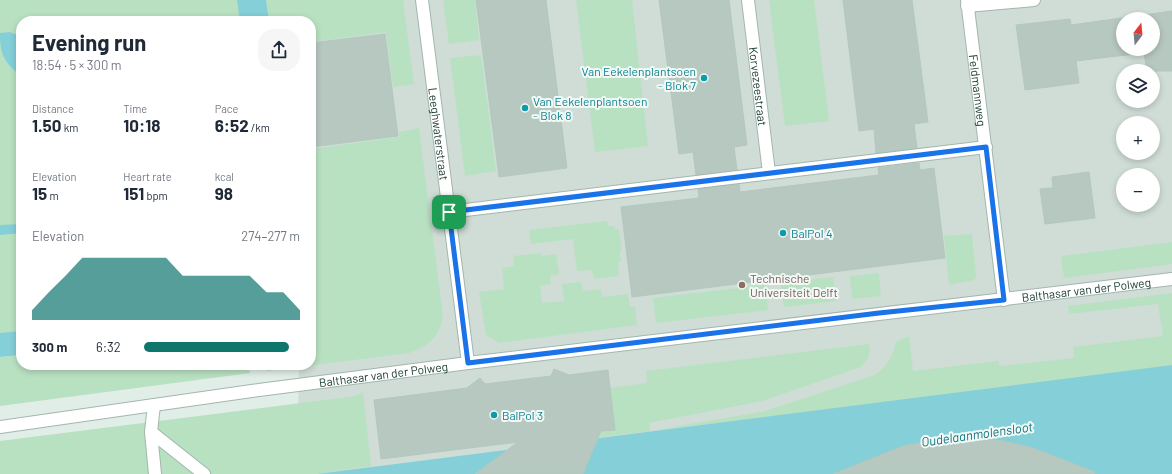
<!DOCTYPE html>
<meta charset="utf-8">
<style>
:root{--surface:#fff;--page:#f6f6f7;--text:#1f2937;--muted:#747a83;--accent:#0f766e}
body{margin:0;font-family:Barlow,sans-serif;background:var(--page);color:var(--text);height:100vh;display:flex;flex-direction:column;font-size:15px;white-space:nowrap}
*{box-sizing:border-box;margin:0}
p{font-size:13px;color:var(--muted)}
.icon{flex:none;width:22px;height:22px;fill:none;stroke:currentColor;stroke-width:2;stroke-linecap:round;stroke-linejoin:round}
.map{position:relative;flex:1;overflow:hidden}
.drawer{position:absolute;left:16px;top:16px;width:300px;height:354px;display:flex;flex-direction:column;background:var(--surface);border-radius:16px;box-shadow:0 2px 6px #0003}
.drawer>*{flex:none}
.needle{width:26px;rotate:16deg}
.buttons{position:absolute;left:1116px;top:12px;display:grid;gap:8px}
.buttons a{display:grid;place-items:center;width:44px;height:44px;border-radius:50%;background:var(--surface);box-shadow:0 2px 6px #0003;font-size:20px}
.pin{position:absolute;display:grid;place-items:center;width:34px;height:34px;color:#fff;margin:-17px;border-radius:8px;box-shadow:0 2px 6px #0006}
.round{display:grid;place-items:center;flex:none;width:42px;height:42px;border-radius:16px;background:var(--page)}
.overview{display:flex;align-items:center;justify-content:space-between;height:68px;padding:0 16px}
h1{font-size:22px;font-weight:700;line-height:30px}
.metrics{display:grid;grid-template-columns:repeat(3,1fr);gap:6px;height:68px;padding:4px 16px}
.metrics div{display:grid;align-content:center}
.metrics b{font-size:17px;font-weight:700}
.metrics small{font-size:11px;font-weight:400}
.metrics p{font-size:11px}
.chart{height:112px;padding:8px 16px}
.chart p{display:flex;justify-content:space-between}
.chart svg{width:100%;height:72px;margin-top:4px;fill:var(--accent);opacity:.7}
ul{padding:0 16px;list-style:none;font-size:13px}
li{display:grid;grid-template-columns:64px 48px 1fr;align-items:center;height:30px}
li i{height:10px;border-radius:5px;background:var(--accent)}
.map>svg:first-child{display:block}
.built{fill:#cfddd6;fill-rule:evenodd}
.green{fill:#b8e1c1}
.water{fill:#84cfd8}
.building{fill:#b6c8c0;stroke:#b3c8be;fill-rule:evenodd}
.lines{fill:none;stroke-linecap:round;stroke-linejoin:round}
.minor-casing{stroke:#a3b6ae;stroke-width:14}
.minor{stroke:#fff;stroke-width:12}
.route-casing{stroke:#fff;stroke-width:8}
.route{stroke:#1a73e8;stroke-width:5}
.culture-dot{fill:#0f9aa8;stroke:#f2f9f6;stroke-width:1.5}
.education-dot{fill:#8d6e63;stroke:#f2f9f6;stroke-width:1.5}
.labels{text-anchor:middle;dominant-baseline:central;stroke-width:4;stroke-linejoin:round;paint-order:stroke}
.culture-label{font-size:12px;fill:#0d838f;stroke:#f2f9f6;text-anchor:start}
.street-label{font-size:12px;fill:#204036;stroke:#f2f9f6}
.education-label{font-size:12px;fill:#785e54;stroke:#f2f9f6;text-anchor:start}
.water-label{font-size:13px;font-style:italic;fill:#147582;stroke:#f2f9f6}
</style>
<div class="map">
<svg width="1172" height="474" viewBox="0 0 1172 474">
<rect width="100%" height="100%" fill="#e1ede7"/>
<path class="built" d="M 256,0 L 1172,0 L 1172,474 L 0,474 L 298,420 L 299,365 L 311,365 L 311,21 L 259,21 ZM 1123,19 L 1153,19 L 1153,49 L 1123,49 ZM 1123,71 L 1153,71 L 1153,101 L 1123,101 ZM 1123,123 L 1153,123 L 1153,153 L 1123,153 ZM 1123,175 L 1153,175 L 1153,205 L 1123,205 Z"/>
<path class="green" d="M 0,0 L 256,0 L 259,21 L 21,21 L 21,349 L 0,350 Z
M 266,0 L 403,0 L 414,84 L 393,87 L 386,32 L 311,42 L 311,21 L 269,21 Z
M 443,0 L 475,0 L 479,40 L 449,44 Z
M 576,0 L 632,0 L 648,146 L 595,152 Z
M 769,0 L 814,0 L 829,121 L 785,126 Z
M 481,55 L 496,171 L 465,176 L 450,58 Z
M 419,128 L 443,316 C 440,336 428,347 409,353 L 267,371 L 266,365 L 311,365 L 311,149 L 400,137 L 399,132 Z
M 607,221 L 608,226 L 614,226 L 615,229 L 619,229 L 622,250 L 620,251 L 621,261 L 618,262 L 619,276 L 594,279 L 592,270 L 577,271 L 573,239 L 531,244 L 529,230 Z
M 972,234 L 976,277 L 974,280 L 949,285 L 944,236 Z
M 1172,242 L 1172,264 L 1064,278 L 1061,256 Z
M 542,253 L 542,256 L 556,254 L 559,274 L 550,276 L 551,284 L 540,286 L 542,303 L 564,301 L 562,284 L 581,282 L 583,291 L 601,289 L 602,297 L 628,294 L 630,307 L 635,306 L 637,325 L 499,343 L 486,335 L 479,292 L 504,289 L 502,268 L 514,266 L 513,256 Z
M 879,273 L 881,296 L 852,299 L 850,276 Z
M 833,277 L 836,301 L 784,307 L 780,283 Z
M 765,285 L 768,310 L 656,323 L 653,298 Z
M 1172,293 L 1172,365 C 979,391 785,415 592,438 L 586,391 L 647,383 L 646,371 L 869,344 C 871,354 868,359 861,367 L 762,401 L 649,423 L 650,431 L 765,411 L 875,375 C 888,366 892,357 896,342 L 909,336 L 913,371 L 998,361 L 1000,366 L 1074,358 L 1073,347 L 1163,336 L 1158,304 L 1069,314 L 1068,306 Z
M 21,355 L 21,365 L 248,365 L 250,373 L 0,406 L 0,357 Z
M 363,392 L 371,466 L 316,474 L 0,474 L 0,441 L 356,396 Z"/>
<path class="water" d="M 237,0 L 266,0 L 269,21 L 240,21 Z
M 10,32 L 17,35 L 21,40 L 21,76 C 4,62 0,55 0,33 Z
M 21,224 L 21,233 L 0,235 L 0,225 Z
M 21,331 L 21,355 L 0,357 L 0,333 Z
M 1172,365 L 1172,474 L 317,474 Z"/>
<path class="building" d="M 476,0 L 546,0 L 567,168 L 499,177 Z
M 659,0 L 729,0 L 747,145 L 734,147 L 737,170 L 696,175 L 693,152 L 679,154 Z
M 843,0 L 912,0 L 928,122 L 914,124 L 917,148 L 876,153 L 874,129 L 859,131 Z
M 1172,11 L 1172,71 L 1147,71 L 1144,53 L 1100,58 L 1076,61 L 1079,83 L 1025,90 L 1016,25 L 1070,19 L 1071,25 ZM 1123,19 L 1153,19 L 1153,49 L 1123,49 Z
M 385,34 L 398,136 L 311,147 L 311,43 Z
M 919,163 L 920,170 L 934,168 L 945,258 L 632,297 L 621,207 L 699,198 L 698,189 L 739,184 L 740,192 L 879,175 L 878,168 Z
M 1089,172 L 1095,218 L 1045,224 L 1040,189 L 1053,188 L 1052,177 Z
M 554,369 L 569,375 L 608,370 L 615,430 L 601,431 L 583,474 L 475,474 L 518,442 L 381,459 L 374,400 L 467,388 L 480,378 L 485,384 L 551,376 Z
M 967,437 L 1004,441 L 1033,448 L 1095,472 L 1094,474 L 833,474 L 903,446 L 945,438 Z"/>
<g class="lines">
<defs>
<g id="minor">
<path id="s1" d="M 422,0 L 468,363"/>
<path id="s2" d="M 748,0 L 769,173"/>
<path id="s3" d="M 967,0 L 1004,300"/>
<path d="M 967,6 L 1034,0"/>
<path d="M 449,212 L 986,147"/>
<path d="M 154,405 L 151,432 L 155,474"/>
<path id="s4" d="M 0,427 L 259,390 L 468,363 L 1172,279"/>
<path d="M 151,432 L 204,474"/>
</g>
</defs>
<use href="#minor" class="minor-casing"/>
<use href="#minor" class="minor"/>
</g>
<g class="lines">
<defs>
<path id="route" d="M 986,147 L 1004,300 L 879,313 L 468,363 L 449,212 Z"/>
</defs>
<use href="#route" class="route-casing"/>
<use href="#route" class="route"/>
</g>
<g class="culture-dot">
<circle cx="704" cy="78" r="4"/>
<circle cx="525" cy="108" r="4"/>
<circle cx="783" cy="233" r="4"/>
<circle cx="494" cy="415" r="4"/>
</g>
<circle class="education-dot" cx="742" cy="285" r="4"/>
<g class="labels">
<g class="culture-label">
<text x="696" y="71" text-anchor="end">Van Eekelenplantsoen<tspan x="696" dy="14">- Blok 7</tspan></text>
<text x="533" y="101">Van Eekelenplantsoen<tspan x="533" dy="14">- Blok 8</tspan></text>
<text x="791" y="233">BalPol 4</text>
<text x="502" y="415">BalPol 3</text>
</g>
<g class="street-label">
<text stroke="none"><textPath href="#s2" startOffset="87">Korvezeestraat</textPath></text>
<text stroke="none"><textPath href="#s3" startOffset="91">Feldmannweg</textPath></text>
<text stroke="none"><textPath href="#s1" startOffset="135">Leeghwaterstraat</textPath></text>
<text stroke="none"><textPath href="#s4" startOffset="1095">Balthasar van der Polweg</textPath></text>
<text stroke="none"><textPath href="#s4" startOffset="387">Balthasar van der Polweg</textPath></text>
</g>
<g class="education-label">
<text x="750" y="278">Technische<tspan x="750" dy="14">Universiteit Delft</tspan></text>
</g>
<g class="water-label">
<text transform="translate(977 434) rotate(-8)">Oudelaanmolensloot</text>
</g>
</g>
</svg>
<div class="buttons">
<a><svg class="needle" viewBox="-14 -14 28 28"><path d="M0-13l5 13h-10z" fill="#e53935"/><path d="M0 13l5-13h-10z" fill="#747a83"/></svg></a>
<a><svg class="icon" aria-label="layers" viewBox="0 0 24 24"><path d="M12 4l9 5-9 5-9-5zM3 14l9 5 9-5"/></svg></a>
<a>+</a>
<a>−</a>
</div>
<div class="pin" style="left:449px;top:212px;background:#1e9e55"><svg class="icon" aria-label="arrive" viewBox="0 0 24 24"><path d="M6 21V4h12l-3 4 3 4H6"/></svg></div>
<section class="drawer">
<div class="overview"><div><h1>Evening run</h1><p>18:54 · 5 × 300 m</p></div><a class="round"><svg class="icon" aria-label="share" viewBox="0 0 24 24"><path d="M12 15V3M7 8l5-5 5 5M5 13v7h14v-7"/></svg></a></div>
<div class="metrics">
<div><p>Distance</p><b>1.50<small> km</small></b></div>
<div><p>Time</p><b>10:18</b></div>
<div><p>Pace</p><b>6:52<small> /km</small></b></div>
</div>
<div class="metrics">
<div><p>Elevation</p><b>15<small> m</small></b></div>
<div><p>Heart rate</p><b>151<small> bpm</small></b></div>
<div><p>kcal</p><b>98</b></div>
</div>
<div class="chart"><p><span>Elevation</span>274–277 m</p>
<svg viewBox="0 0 160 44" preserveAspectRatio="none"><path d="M0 44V38L10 27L20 17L30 6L40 6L50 6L60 6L70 6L80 6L90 17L100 17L110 17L120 17L130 17L140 27L150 27L160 38V44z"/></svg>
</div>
<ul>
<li><b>300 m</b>6:32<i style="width:93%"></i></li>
</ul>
</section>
</div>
